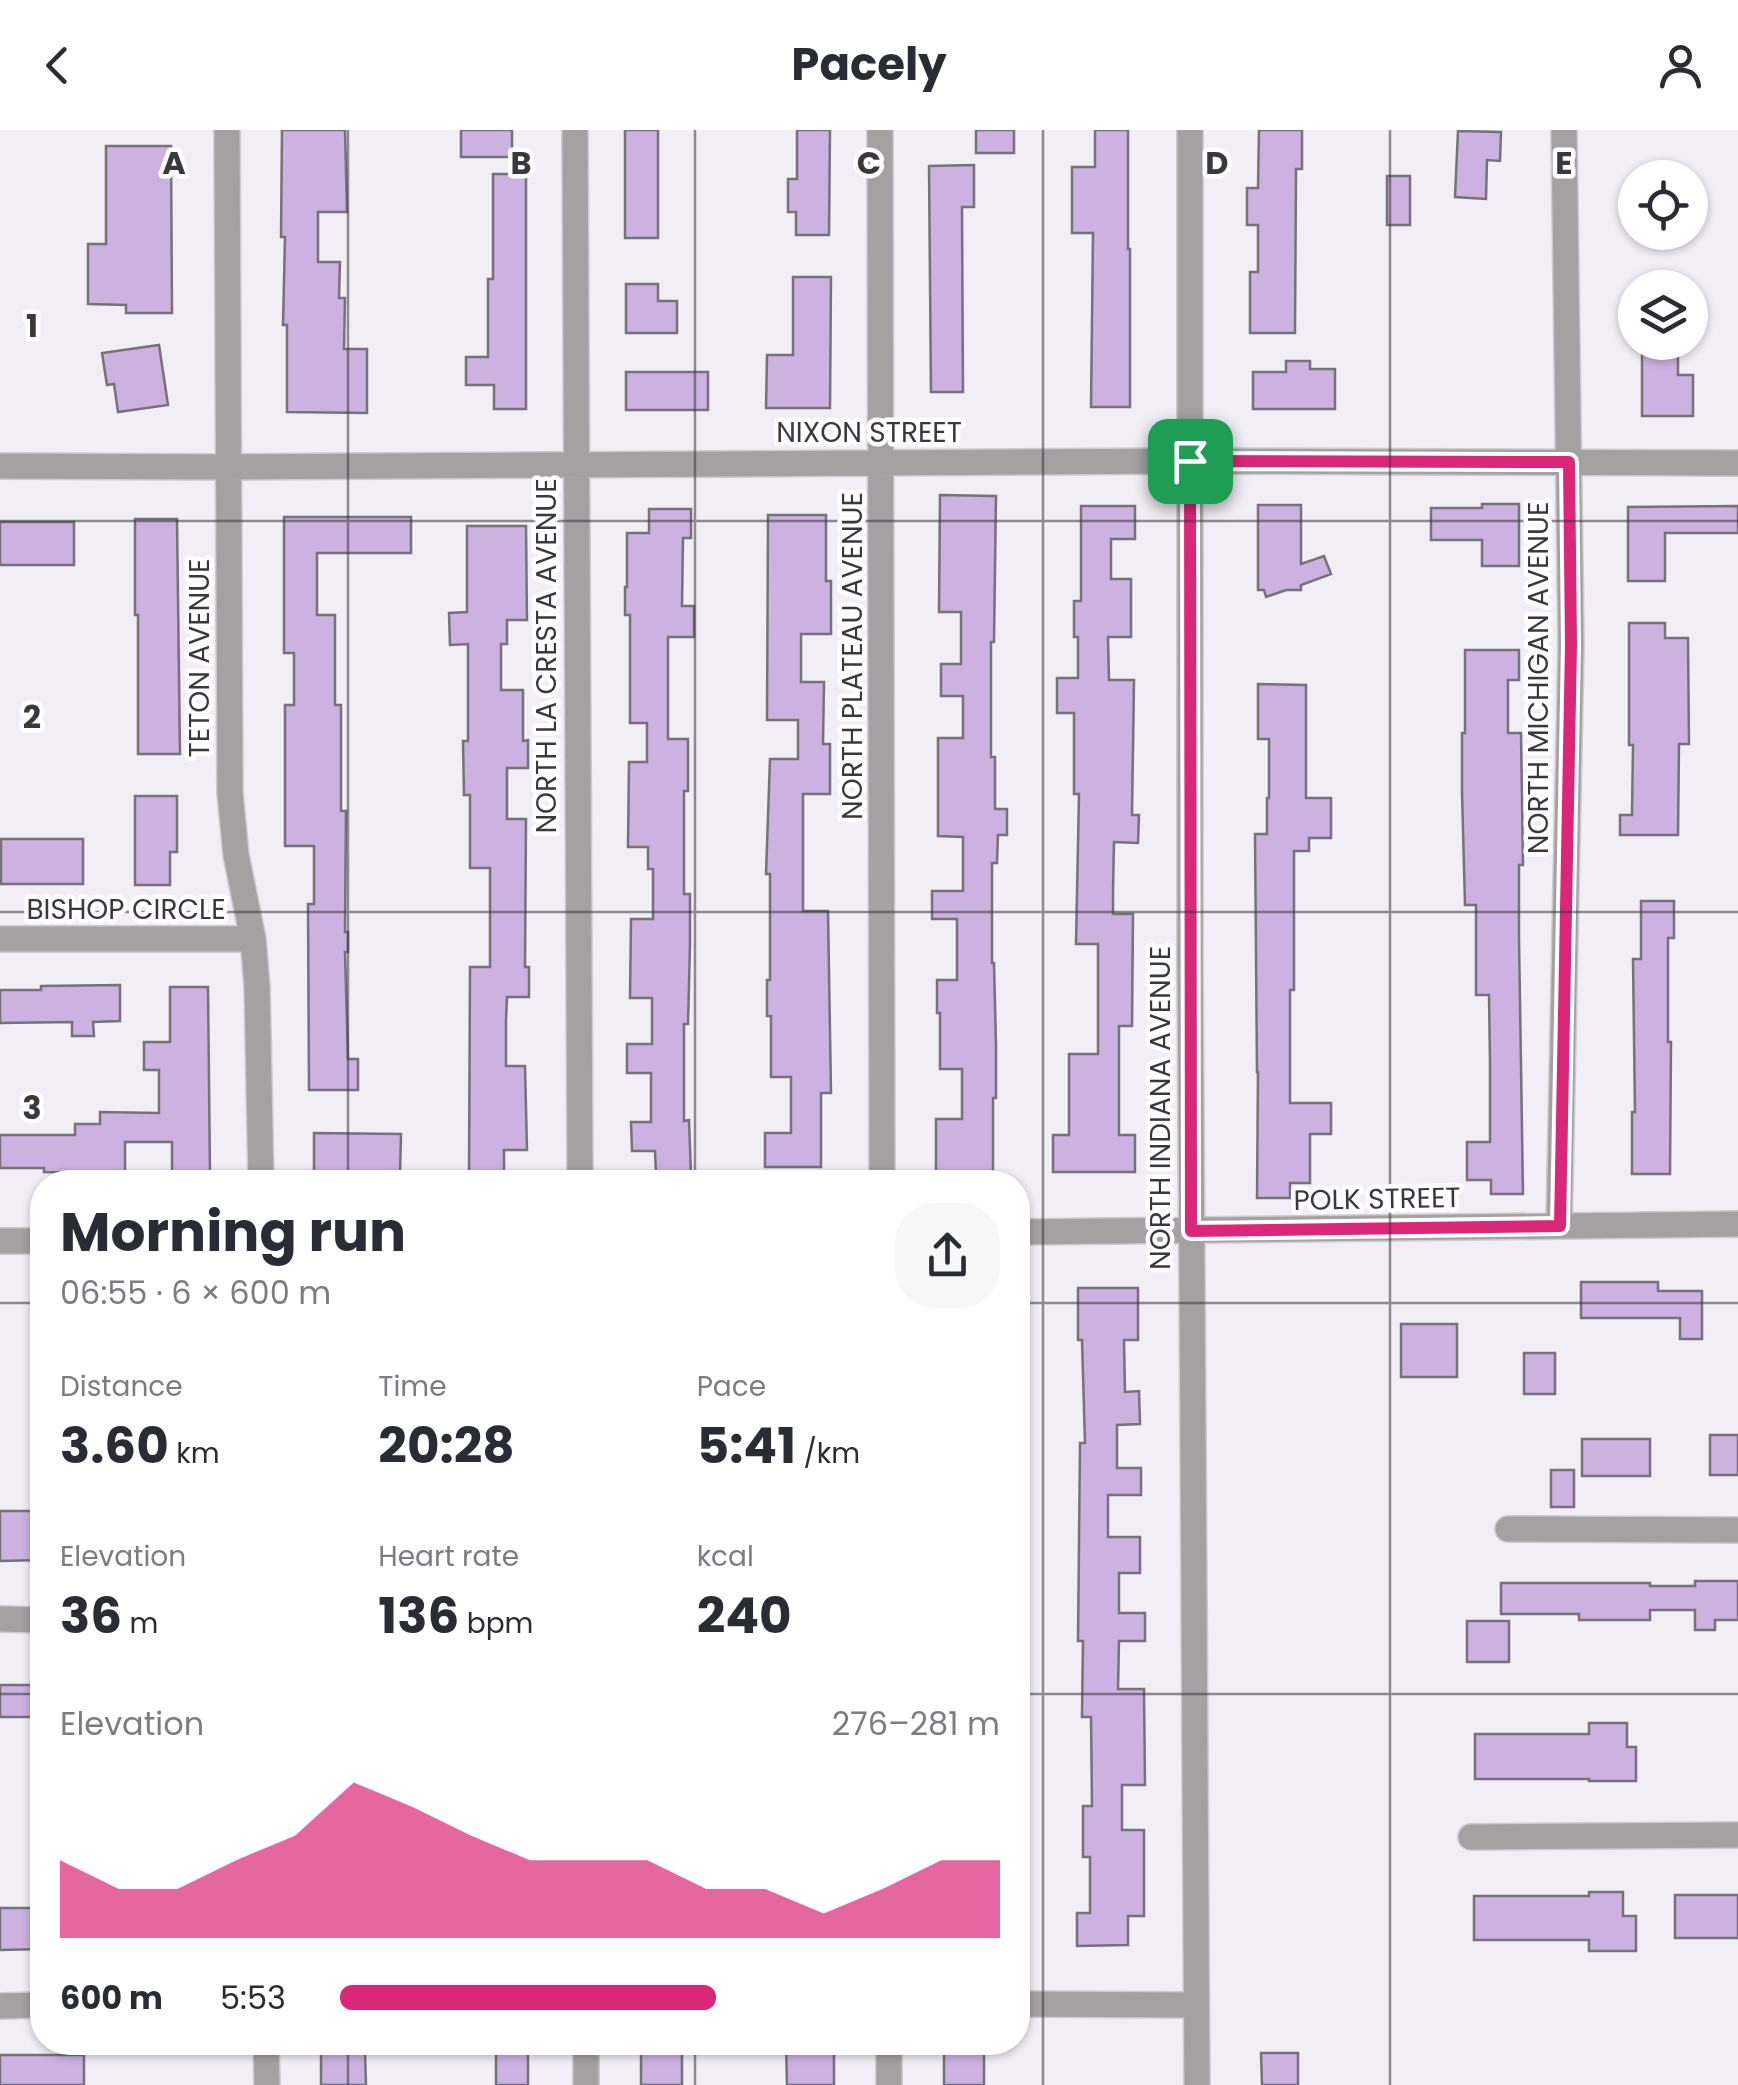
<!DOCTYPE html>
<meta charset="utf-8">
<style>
:root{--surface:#fff;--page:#f7f7f7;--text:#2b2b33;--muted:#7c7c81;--accent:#db2777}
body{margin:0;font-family:Poppins,sans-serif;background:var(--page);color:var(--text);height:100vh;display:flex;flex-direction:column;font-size:38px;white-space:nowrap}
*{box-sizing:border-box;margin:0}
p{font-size:32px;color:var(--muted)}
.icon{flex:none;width:55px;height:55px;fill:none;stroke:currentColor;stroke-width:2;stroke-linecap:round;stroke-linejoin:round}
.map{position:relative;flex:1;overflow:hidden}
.panel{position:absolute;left:30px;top:1040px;width:1000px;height:885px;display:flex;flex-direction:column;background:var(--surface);border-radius:40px;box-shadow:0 2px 8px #0004}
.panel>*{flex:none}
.controls{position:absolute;left:1618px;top:30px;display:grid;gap:20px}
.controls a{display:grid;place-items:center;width:90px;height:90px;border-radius:50%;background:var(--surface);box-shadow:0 2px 8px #0004;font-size:50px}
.pin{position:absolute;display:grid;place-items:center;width:85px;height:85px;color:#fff;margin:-42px;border-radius:20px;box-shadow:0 5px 15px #0006}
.round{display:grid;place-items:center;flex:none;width:105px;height:105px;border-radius:40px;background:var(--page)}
.head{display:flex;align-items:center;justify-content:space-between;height:170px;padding:0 30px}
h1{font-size:55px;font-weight:700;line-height:75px}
.stats{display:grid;grid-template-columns:repeat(3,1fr);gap:15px;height:170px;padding:10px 30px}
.stats div{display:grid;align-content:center}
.stats b{font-size:50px;font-weight:700}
.stats small{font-size:28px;font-weight:400}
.stats p{font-size:28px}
.chart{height:280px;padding:20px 30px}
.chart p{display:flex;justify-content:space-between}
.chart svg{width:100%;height:180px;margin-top:10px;fill:var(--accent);opacity:.7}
ul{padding:0 30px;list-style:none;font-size:32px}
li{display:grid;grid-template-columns:160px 120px 1fr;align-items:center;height:75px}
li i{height:25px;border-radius:12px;background:var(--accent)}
header{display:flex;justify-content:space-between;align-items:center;height:130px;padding:0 30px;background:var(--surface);font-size:45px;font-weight:700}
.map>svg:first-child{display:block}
.building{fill:#cbb2e0;stroke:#767279;stroke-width:2.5}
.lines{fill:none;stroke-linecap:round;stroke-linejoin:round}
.minor-casing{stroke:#cdcad0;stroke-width:28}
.minor{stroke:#a4a1a3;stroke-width:25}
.route-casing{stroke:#fff;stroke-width:20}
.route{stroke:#db2777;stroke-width:12}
.grid{fill:none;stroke:#39383a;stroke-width:2.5;stroke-opacity:0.55}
.labels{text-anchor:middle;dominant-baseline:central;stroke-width:9;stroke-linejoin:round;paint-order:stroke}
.street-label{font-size:28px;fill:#39383a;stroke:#fefdff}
.grid-label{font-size:32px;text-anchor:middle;font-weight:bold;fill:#39383a;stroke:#fefdff;stroke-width:9;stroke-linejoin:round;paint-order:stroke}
</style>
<header><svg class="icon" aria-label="back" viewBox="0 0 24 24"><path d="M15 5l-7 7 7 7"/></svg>Pacely<svg class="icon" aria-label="person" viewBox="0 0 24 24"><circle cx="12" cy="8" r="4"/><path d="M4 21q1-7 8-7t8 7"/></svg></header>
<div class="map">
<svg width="1738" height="1955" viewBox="0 0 1738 1955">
<rect width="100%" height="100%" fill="#f2eef6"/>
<path class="building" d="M 282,0 L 345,0 L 347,82 L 318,82 L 318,132 L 340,132 L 339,168 L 345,168 L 344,219 L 367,219 L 367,283 L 287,282 L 287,195 L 283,195 L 285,107 L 281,107 Z
M 461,0 L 512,0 L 512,27 L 461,27 Z
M 625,0 L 658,0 L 658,108 L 625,108 Z
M 797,0 L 830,0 L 829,105 L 796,105 L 796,82 L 788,82 L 788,49 L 797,49 Z
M 976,0 L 1014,0 L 1014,23 L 976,23 Z
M 1095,0 L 1128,0 L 1128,119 L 1130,119 L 1130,277 L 1091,277 L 1093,103 L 1072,103 L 1072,37 L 1095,37 Z
M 1259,0 L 1302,0 L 1302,39 L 1296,39 L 1295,203 L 1250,203 L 1250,142 L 1258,142 L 1258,95 L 1247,95 L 1247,58 L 1258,58 Z
M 1458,1 L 1501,2 L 1500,31 L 1487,30 L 1486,69 L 1455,67 Z
M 106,16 L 171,16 L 172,183 L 126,183 L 126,175 L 88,174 L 88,114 L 106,114 Z
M 974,35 L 974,77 L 962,77 L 963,262 L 931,262 L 929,36 Z
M 493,44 L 526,44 L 526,279 L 494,279 L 494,255 L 466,255 L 466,227 L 488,227 L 488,149 L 493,149 Z
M 1387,46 L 1410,46 L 1410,95 L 1387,95 Z
M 793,147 L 831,147 L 830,278 L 766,278 L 767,225 L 793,225 Z
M 626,154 L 658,154 L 658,171 L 677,171 L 677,203 L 626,203 Z
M 1642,212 L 1678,212 L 1678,245 L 1693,245 L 1693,286 L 1642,286 Z
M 159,215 L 168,275 L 118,282 L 114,254 L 107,255 L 102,223 Z
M 1286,231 L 1310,231 L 1310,239 L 1335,239 L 1335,279 L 1253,279 L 1253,242 L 1286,242 Z
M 626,242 L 708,242 L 708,280 L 626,280 Z
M 940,365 L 996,366 L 994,512 L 991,512 L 991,627 L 995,627 L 995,679 L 1007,679 L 1007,705 L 998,705 L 997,733 L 992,733 L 992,833 L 994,833 L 996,915 L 996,968 L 993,968 L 993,1044 L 936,1044 L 936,989 L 962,989 L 962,939 L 940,939 L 940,883 L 937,883 L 937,850 L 957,850 L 957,789 L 932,789 L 932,761 L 963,761 L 963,707 L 938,706 L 938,608 L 963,608 L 963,566 L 941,566 L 941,534 L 961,534 L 961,482 L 939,482 Z
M 1482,374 L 1519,374 L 1519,436 L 1482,436 L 1482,410 L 1431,410 L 1431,378 L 1482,378 Z
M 1258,375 L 1301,375 L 1301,434 L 1324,426 L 1331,444 L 1301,455 L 1301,460 L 1286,460 L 1266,467 L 1264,460 L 1258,460 Z
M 1081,376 L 1135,376 L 1135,409 L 1111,409 L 1111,449 L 1131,449 L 1131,507 L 1108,507 L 1109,550 L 1134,550 L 1132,685 L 1139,685 L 1138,713 L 1114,712 L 1113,761 L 1113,784 L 1133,784 L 1132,896 L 1119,896 L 1119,1005 L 1135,1005 L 1135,1042 L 1053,1042 L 1053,1005 L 1069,1005 L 1069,924 L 1098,924 L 1098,814 L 1076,814 L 1079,664 L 1074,664 L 1074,583 L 1057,583 L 1057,548 L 1078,548 L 1078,507 L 1074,507 L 1074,471 L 1081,471 Z
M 1738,376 L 1738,403 L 1665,403 L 1665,451 L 1628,451 L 1628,377 Z
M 649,379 L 691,379 L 691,408 L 683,408 L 682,476 L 694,476 L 694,507 L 668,507 L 668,609 L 688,609 L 688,661 L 684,661 L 684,764 L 690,764 L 690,814 L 688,894 L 684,894 L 684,991 L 689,990 L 691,1044 L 656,1045 L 655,1021 L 632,1021 L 631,992 L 651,992 L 651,943 L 627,943 L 627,914 L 652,914 L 652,868 L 630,868 L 631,789 L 653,789 L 653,739 L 648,739 L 648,717 L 628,717 L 629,632 L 647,632 L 647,593 L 630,593 L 630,485 L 625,485 L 625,457 L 627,457 L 627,403 L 649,403 Z
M 768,385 L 826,385 L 826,451 L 831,451 L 831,504 L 801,504 L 801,552 L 824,552 L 823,614 L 830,614 L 830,664 L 803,664 L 803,781 L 828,781 L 831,963 L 821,963 L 821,1037 L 765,1037 L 765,1003 L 791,1003 L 791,947 L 771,947 L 771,886 L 767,886 L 767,850 L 770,850 L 770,744 L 766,744 L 770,629 L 798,629 L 798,590 L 767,590 Z
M 284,387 L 411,387 L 411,423 L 317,423 L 317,485 L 335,485 L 335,575 L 341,575 L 341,681 L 346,681 L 345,802 L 348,802 L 348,822 L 345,822 L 348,929 L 358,929 L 358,960 L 309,960 L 308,774 L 314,774 L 314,716 L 285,716 L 285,575 L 294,575 L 294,523 L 284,523 Z
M 135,389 L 177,389 L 180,624 L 138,624 L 138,485 L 135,485 Z
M 0,392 L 74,392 L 74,435 L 0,435 Z
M 467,396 L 526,396 L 527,490 L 507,490 L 507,514 L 501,514 L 501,560 L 523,560 L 523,611 L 528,610 L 528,638 L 507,638 L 507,689 L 526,689 L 525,837 L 529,837 L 529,867 L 507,867 L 506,891 L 506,936 L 525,936 L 527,1020 L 504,1020 L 504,1046 L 469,1046 L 470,837 L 490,837 L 490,738 L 470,738 L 470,665 L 464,665 L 463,611 L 468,611 L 468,514 L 450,515 L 449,483 L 467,482 Z
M 1629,493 L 1665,493 L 1665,508 L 1688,508 L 1689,614 L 1679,614 L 1678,705 L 1620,705 L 1620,685 L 1632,685 L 1633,615 L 1629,615 Z
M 1465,520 L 1519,520 L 1519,550 L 1508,550 L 1508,603 L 1521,603 L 1523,735 L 1519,735 L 1519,808 L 1523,1064 L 1491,1064 L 1491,1050 L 1467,1050 L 1467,1012 L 1490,1012 L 1490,931 L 1489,865 L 1476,865 L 1476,775 L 1465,775 L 1462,662 L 1462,603 L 1465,603 Z
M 1258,554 L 1306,555 L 1306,668 L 1331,668 L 1331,708 L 1309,708 L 1309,721 L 1294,721 L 1294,860 L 1290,860 L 1290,973 L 1331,973 L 1331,1004 L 1310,1004 L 1310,1053 L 1290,1053 L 1290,1068 L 1257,1068 L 1258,942 L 1257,942 L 1255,704 L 1267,704 L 1267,668 L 1269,668 L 1269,609 L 1258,609 Z
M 135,666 L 177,666 L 177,722 L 170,722 L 170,755 L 135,755 Z
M 1,709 L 83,709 L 83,754 L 1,754 Z
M 1641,771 L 1674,771 L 1674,808 L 1668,808 L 1668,912 L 1671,912 L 1670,1044 L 1632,1044 L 1632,982 L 1635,982 L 1633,829 L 1641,829 Z
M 120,855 L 120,891 L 93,892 L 94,906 L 72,906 L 72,892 L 0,893 L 0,860 L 41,860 L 41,856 Z
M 170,857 L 208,857 L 210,1044 L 172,1044 L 172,1012 L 125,1012 L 125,1043 L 44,1042 L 44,1038 L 0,1038 L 0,1005 L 75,1005 L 75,994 L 100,994 L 100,982 L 159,983 L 159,940 L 144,940 L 144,912 L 170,912 Z
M 314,1003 L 401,1004 L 400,1045 L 314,1044 Z
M 1581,1152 L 1658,1152 L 1658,1161 L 1702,1161 L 1702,1209 L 1680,1209 L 1680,1188 L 1581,1188 Z
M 1078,1158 L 1138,1158 L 1138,1210 L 1124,1210 L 1125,1262 L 1139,1261 L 1140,1294 L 1117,1295 L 1117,1338 L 1141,1338 L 1141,1365 L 1108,1365 L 1108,1407 L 1140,1407 L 1140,1443 L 1119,1443 L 1119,1483 L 1145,1483 L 1145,1511 L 1119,1511 L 1118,1559 L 1144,1559 L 1145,1655 L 1122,1655 L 1122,1700 L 1144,1700 L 1144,1786 L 1128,1786 L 1128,1815 L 1077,1816 L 1077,1783 L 1090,1783 L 1090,1727 L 1083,1727 L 1083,1676 L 1092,1676 L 1091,1587 L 1082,1587 L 1083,1511 L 1078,1511 L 1080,1313 L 1085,1313 L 1082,1210 L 1078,1210 Z
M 1401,1194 L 1457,1194 L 1457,1247 L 1401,1247 Z
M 1524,1223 L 1555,1223 L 1555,1264 L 1524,1264 Z
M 1710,1305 L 1738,1305 L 1738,1345 L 1710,1345 Z
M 1582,1309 L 1650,1309 L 1650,1346 L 1582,1346 Z
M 1551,1340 L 1574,1340 L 1574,1377 L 1551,1377 Z
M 0,1381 L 42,1381 L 42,1430 L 0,1431 Z
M 1695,1451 L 1738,1451 L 1738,1490 L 1715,1490 L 1715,1500 L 1695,1500 L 1695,1480 L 1650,1480 L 1650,1490 L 1579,1490 L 1579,1484 L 1501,1484 L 1501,1453 L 1650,1453 L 1650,1456 L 1695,1456 Z
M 1467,1491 L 1509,1491 L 1509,1532 L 1467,1532 Z
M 0,1555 L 42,1555 L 42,1587 L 0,1587 Z
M 1589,1593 L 1627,1593 L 1627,1617 L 1636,1617 L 1636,1651 L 1589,1651 L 1589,1649 L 1475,1649 L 1475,1604 L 1589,1604 Z
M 1589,1762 L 1623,1762 L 1623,1786 L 1636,1786 L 1636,1821 L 1589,1821 L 1589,1810 L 1474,1810 L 1474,1766 L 1589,1766 Z
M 1675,1765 L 1738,1765 L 1738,1808 L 1675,1808 Z
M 0,1778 L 42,1778 L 42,1819 L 0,1820 Z
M 786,1912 L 834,1912 L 834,1955 L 787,1955 Z
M 365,1922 L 366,1955 L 321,1955 L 321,1923 Z
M 496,1922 L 528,1922 L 528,1955 L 496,1955 Z
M 641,1922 L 682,1922 L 682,1955 L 641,1955 Z
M 944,1922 L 984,1922 L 984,1955 L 944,1955 Z
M 1261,1923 L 1298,1923 L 1298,1955 L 1262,1955 Z
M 0,1925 L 84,1925 L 84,1955 L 0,1955 Z"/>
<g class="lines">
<defs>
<path id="minor" d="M 227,0 L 230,663 L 236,725 L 253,809 L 257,856 L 261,1052
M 575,0 L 580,1052
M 880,0 L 882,1052
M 1190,0 L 1190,827 L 1197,1955
M 0,336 L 227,337 L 1190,331 L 1738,333
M 0,809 L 253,809
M 1559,1096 L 1571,515 L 1564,0
M 1018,1102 L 1738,1094
M 0,1111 L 42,1111
M 1508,1399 L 1738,1400
M 0,1489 L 42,1490
M 1471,1707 L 1738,1705
M 1018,1874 L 1196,1875
M 0,1876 L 42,1875
M 266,1912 L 267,1955
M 586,1912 L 586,1955
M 889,1912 L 889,1955"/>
</defs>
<use href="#minor" class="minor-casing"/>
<use href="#minor" class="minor"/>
</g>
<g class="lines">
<defs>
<path id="route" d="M 1190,331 L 1569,332 L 1571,515 L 1560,1096 L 1191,1101 Z"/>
</defs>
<use href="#route" class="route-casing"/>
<use href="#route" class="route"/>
</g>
<path class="grid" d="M 348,0 L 348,1052M 695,0 L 695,1052M 1043,0 L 1043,1955M 1390,0 L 1390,1955M 0,391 L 1738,391M 0,782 L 1738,782M 0,1173 L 42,1173M 1018,1173 L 1738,1173M 0,1564 L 42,1564M 1018,1564 L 1738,1564M 348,1912 L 348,1955M 695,1912 L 695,1955"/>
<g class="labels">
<g class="street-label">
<text x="869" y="302">NIXON STREET</text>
<text transform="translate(546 526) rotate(-90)">NORTH LA CRESTA AVENUE</text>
<text transform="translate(852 526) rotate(-90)">NORTH PLATEAU AVENUE</text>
<text transform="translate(199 528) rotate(-90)">TETON AVENUE</text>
<text transform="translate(1538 548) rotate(-90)">NORTH MICHIGAN AVENUE</text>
<text x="126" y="779">BISHOP CIRCLE</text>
<text transform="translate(1160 978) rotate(-90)">NORTH INDIANA AVENUE</text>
<text transform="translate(1377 1069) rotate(-1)">POLK STREET</text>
</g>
</g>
<g class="grid-label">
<text x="174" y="44">A</text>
<text x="521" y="44">B</text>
<text x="869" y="44">C</text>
<text x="1217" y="44">D</text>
<text x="1564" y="44">E</text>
<text x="32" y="207">1</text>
<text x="32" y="598">2</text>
<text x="32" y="989">3</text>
</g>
</svg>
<div class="controls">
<a><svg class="icon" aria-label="locate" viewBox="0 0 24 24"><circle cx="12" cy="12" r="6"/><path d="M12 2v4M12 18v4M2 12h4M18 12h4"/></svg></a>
<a><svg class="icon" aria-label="layers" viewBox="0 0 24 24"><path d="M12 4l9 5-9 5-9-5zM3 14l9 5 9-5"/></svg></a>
</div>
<div class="pin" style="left:1190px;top:331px;background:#1e9e55"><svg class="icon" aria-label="arrive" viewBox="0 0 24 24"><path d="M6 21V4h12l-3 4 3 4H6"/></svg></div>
<section class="panel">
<div class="head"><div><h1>Morning run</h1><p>06:55 · 6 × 600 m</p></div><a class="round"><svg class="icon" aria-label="share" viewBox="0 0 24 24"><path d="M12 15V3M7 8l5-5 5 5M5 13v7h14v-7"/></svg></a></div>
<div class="stats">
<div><p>Distance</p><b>3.60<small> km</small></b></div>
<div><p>Time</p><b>20:28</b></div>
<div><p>Pace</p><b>5:41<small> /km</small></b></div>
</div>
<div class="stats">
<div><p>Elevation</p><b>36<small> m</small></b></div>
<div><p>Heart rate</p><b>136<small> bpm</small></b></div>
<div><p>kcal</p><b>240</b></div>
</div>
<div class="chart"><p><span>Elevation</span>276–281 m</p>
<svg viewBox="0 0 160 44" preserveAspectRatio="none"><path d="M0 44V25L10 32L20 32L30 25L40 19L50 6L60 12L70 19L80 25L90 25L100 25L110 32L120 32L130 38L140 32L150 25L160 25V44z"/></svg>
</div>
<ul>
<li><b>600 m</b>5:53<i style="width:57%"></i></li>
</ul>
</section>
</div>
